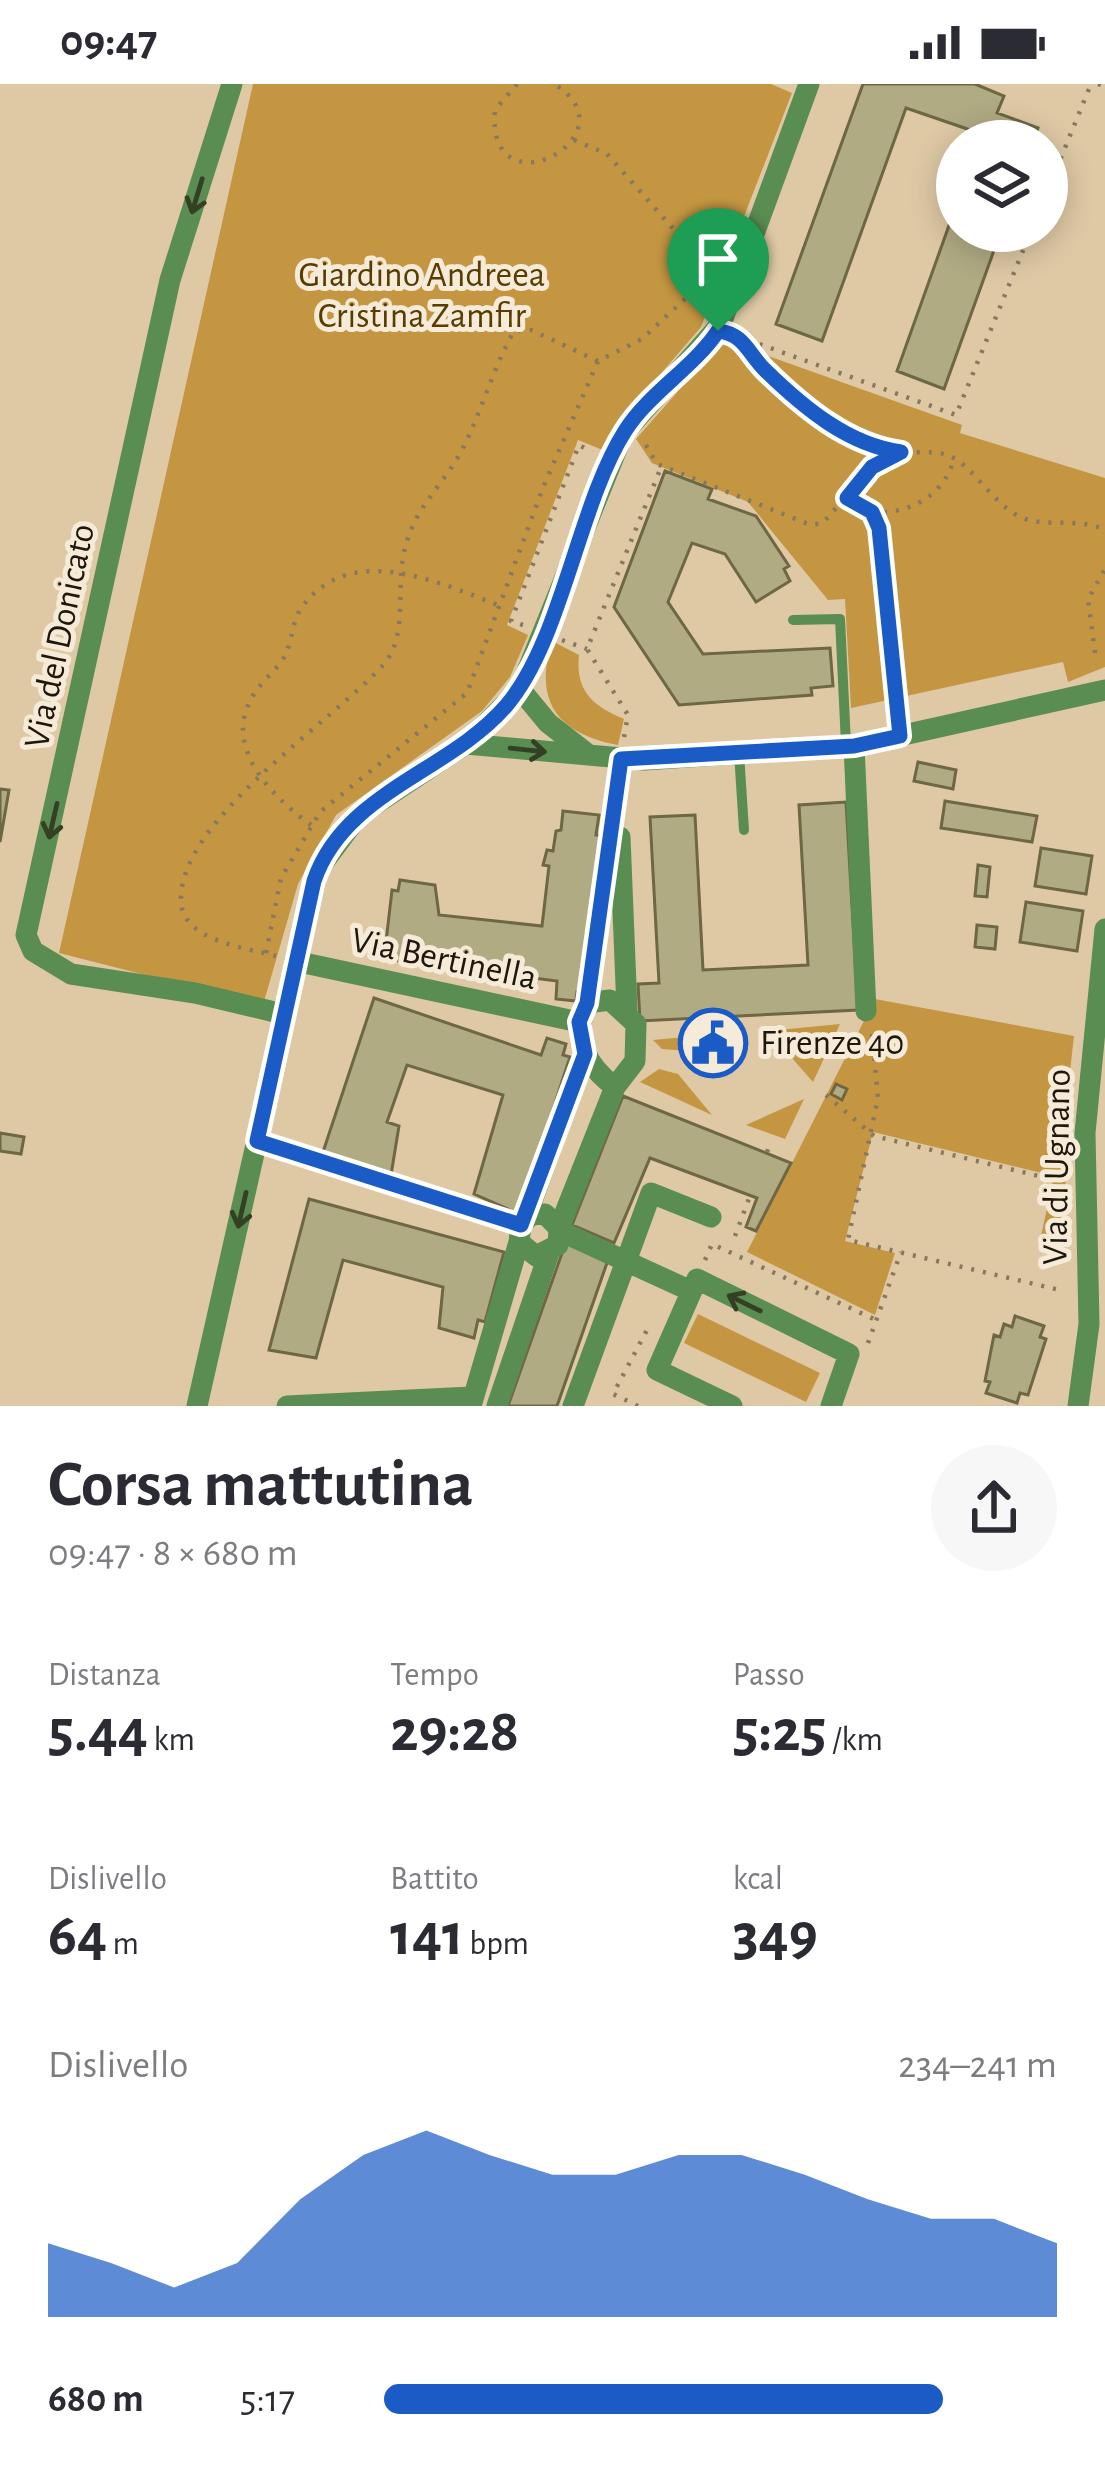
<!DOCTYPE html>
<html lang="it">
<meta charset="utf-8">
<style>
:root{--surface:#fff;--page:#f7f7f7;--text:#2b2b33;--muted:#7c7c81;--accent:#1a5bc6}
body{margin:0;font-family:"Alegreya Sans",sans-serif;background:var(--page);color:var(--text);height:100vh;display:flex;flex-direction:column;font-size:45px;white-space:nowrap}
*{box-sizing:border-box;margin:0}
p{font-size:39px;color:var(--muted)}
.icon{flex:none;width:66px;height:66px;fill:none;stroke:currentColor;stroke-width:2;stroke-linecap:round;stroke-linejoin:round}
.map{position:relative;height:1322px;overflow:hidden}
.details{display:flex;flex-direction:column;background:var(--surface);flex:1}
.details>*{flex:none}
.tools{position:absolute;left:936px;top:36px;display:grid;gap:24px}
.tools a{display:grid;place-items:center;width:132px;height:132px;border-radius:50%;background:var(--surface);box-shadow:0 6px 30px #0003;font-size:60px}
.pin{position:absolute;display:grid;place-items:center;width:102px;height:102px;color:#fff;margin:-123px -51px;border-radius:50% 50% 50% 0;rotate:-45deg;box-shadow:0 0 12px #0007}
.pin .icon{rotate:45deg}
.round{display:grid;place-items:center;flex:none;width:126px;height:126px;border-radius:63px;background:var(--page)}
.head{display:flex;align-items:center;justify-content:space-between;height:204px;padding:0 48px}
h1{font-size:66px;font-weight:700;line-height:90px}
.figures{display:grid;grid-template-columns:repeat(3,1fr);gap:18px;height:204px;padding:12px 48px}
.figures div{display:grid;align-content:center}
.figures b{font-size:60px;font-weight:700}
.figures small{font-size:33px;font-weight:400}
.figures p{font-size:33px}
.chart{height:336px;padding:24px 48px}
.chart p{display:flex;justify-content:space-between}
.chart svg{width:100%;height:216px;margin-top:12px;fill:var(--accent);opacity:.7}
ul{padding:0 48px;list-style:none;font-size:39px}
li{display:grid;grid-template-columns:192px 144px 1fr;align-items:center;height:90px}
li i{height:30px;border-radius:15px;background:var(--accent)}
.status{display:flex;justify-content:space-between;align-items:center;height:84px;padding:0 60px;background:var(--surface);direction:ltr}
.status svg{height:33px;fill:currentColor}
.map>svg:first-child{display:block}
.green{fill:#c49642}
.building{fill:#b1ab84;stroke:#6d6743;stroke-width:3}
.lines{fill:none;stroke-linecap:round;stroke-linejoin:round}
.path{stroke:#87785e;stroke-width:4.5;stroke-dasharray:3 9;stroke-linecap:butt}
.lane{stroke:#5a8d51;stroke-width:10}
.street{stroke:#5a8d51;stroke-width:21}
.oneway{stroke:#344023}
.route-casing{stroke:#fff;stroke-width:24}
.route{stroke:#1a5bc6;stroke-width:15}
.labels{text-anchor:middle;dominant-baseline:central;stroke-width:10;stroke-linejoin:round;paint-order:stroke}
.park-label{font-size:36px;fill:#583c00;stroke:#f6ebd9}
.street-label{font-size:36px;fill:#1f170a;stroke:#f6ebd9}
.poi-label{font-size:36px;fill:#1f170a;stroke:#f6ebd9;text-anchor:start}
</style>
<div class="status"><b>09:47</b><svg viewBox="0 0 49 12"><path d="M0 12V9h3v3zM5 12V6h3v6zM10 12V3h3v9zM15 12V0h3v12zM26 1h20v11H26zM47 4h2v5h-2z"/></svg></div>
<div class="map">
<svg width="1105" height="1322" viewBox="0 0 1105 1322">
<rect width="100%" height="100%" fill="#dfc9a5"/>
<path class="green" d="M 253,0 L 771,0 L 792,9 L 701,243 L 616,342 L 605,367 L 578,356 L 507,541 L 528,551 L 510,593 L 482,627 L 336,731 L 298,800 L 263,921 L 59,869 Z
M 723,256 L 962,341 L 960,349 L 1105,394 L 1105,583 L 1068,598 L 1063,578 L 851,624 L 845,515 L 828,516 L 748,418 L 652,379 L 636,355 Z
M 552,557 L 579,571 C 575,607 593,622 624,635 L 618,661 C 558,650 533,618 552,557 Z
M 875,915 L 1074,952 L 1065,1031 L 1066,1158 L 1041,1152 L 1054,1092 L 873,1048 L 845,1157 L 895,1169 L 875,1231 L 747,1168 Z
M 840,940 L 813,998 L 768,947 Z
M 716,950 L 688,967 L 662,965 L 653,956 Z
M 659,985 L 678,990 L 712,1031 L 640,998 Z
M 804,1015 L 785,1055 L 746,1041 Z
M 698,1230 L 820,1289 L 806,1318 L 684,1259 Z"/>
<path class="building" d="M 863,0 L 975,0 L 1004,12 L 997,29 L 1038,44 L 1033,57 L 979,57 L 982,50 L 906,24 L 822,257 L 776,240 Z
M 957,119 L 957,147 L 1001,147 L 944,305 L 897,287 Z
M 665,387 L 712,405 L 708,415 L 756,432 L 789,482 L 784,485 L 790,497 L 756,518 L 725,470 L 692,459 L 668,518 L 703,570 L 830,564 L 833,602 L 811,604 L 812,611 L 679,621 L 614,523 Z
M 918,678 L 956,686 L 953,705 L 914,697 Z
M 0,705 L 9,706 L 0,758 Z
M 945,717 L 1037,732 L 1032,758 L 941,744 Z
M 846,718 L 858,926 L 640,937 L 638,900 L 659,899 L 650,733 L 695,731 L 703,886 L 808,881 L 799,721 Z
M 563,727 L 599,731 L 596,751 L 604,752 L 583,909 L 577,908 L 576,917 L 556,915 L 557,897 L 384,875 L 392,806 L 398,807 L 400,796 L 435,801 L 439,831 L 542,842 L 549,782 L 543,781 L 547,766 L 553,767 L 556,747 L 561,746 Z
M 1041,764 L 1092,772 L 1086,810 L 1035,802 Z
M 978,781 L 990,783 L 987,813 L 975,812 Z
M 1026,818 L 1083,827 L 1077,867 L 1020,858 Z
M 977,841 L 997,843 L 995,865 L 975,863 Z
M 374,914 L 541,971 L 547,954 L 566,960 L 563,971 L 570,973 L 519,1130 L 474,1110 L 503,1011 L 407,981 L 387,1038 L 399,1042 L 391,1091 L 322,1071 Z
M 836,1000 L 847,1005 L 842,1016 L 831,1010 Z
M 623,1012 L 791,1079 L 756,1147 L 746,1143 L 757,1114 L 650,1074 L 614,1159 L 572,1141 Z
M 0,1049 L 24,1053 L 21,1070 L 0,1067 Z
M 309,1115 L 504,1168 L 485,1238 L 478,1236 L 474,1254 L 439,1244 L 443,1203 L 343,1176 L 316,1274 L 269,1266 Z
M 567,1155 L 608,1176 L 557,1322 L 508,1322 Z
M 1015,1232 L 1044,1242 L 1040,1253 L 1046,1255 L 1028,1311 L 1020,1309 L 1017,1319 L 986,1309 L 990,1298 L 985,1297 L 994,1251 L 1000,1253 L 1004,1240 L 1012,1243 Z"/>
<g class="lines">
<path class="path" d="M 517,0 L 495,26 C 485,133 638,51 554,0
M 1098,0 L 1105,2
M 574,56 L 607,70 L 684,157 L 692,172 L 688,212
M 1047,108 L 1091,0
M 737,252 L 956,331 L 1031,147
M 742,255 C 777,305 828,350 888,366 C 907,371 927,366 944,370 C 971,376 993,423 1023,434 C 1051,444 1079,433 1105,446
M 646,361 L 657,380 L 811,441 L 823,439 L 872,383 L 901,368
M 847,414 L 872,428 L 879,444 L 897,631
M 872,428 C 908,431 944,412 954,375
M 523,541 L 511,537 L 579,361 L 592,368
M 562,556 L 587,565
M 1095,569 L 1088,515 L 1105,485
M 624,653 L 628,631 L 587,565 L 662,381
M 311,741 C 275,715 226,668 249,619 C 257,601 273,590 283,575 C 293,559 291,538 302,523 C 350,457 438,498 498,521
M 266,869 L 281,794 L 320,728 L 467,609 L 544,401 L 598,277
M 276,872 C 247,864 182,857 181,817 C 178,736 335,636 384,580 C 407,553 397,507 403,474 C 412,423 441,406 463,364 C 482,326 493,284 514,247 L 531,246 L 598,277 L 642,255 L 688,212 L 705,221
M 872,950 L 878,1014 L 848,1156 L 1064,1207
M 826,1011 L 874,1052 L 1051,1095 L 1061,1089
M 767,1068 L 769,1063
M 735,1152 L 750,1112
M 705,1176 L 712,1160 L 876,1236
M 868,1259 L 901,1168
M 638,1322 L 613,1310 L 647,1246"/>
<path class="lane" d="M 793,536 L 840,535 L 846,660
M 739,669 L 744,746"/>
<path class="street" d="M 232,0 L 170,196 L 26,851 L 33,867 L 71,890 L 195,909 L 283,930
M 520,605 L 548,639 L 589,671
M 466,660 L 644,676 L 854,662 L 1105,606
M 854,662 L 866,927
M 620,753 L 627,926
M 295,877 L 579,938
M 587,919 L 610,916 L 636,940 L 635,977 L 615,1003 C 586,981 572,954 587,919 L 621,675
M 257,1057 L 521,1141
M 526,1134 L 585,970
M 559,1144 L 545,1130 L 531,1131 L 521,1141 L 519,1158 L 536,1172 L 558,1161 L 559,1144 L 615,1003
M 560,1147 L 691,1207
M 197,1322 L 318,786 L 359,731 L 466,660 L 520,605 L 623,350 L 721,240 L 809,0
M 287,1322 L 471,1313
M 471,1322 L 519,1158
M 497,1322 L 549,1169
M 573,1322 L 651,1109 L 711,1133
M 732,1322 L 657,1286 L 697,1195 L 849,1270 L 831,1322
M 1078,1322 L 1089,1240 L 1085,1049 L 1105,845"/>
</g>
<defs><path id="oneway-shaft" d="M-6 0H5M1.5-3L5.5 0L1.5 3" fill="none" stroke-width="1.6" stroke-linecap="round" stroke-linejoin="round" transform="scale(3)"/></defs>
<g class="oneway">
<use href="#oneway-shaft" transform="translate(197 112) rotate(107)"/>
<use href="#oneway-shaft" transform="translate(528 666) rotate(6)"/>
<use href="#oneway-shaft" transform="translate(53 737) rotate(103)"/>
<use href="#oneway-shaft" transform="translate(242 1126) rotate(103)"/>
<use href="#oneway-shaft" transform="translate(744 1219) rotate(-154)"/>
</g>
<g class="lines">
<defs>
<path id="route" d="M 718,247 C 745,250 748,270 766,287 C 803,323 848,361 901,368 L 872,383 L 847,414 L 872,428 L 879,444 L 900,652 L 854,662 L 621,675 L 587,919 L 579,938 L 585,970 L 521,1141 L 257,1057 L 314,797 C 344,708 449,688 506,622 C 562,557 578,421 625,347 C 649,309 693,284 718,247 Z"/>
</defs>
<use href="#route" class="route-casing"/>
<use href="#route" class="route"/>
</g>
<defs>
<symbol id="civic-ring" viewBox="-11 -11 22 22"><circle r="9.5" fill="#f6ebd9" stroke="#1a5bc6" stroke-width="1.5"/><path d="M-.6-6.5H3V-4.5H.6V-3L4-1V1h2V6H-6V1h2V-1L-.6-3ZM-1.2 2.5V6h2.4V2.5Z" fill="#1a5bc6"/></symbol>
</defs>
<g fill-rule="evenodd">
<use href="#civic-ring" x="675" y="921" width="76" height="76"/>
</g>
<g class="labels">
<g class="park-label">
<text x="422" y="191">Giardino Andreea<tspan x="422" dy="41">Cristina Zamfir</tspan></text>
</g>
<g class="street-label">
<text transform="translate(60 552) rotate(-78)">Via del Donicato</text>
<text transform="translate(444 875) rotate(12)">Via Bertinella</text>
<text transform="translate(1057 1083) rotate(-89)">Via di Ugnano</text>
</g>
<g class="poi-label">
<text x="760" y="959">Firenze 40</text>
</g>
</g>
</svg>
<div class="tools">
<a><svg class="icon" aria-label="layers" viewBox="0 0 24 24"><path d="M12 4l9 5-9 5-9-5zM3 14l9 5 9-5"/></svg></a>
</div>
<div class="pin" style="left:718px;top:247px;background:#1e9e55"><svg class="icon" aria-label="arrive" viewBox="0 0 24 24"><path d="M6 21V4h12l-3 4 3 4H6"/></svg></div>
</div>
<section class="details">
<div class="head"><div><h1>Corsa mattutina</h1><p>09:47 · 8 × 680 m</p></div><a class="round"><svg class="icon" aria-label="share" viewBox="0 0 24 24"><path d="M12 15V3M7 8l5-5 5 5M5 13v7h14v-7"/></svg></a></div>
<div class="figures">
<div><p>Distanza</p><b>5.44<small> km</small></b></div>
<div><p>Tempo</p><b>29:28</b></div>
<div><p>Passo</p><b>5:25<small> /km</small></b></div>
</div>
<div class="figures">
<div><p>Dislivello</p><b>64<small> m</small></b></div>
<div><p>Battito</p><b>141<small> bpm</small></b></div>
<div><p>kcal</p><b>349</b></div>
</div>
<div class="chart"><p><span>Dislivello</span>234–241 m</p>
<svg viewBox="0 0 160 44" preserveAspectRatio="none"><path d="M0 44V29L10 33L20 38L30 33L40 20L50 11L60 6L70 11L80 15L90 15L100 11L110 11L120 15L130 20L140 24L150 24L160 29V44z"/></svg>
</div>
<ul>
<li><b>680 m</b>5:17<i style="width:83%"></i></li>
</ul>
</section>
